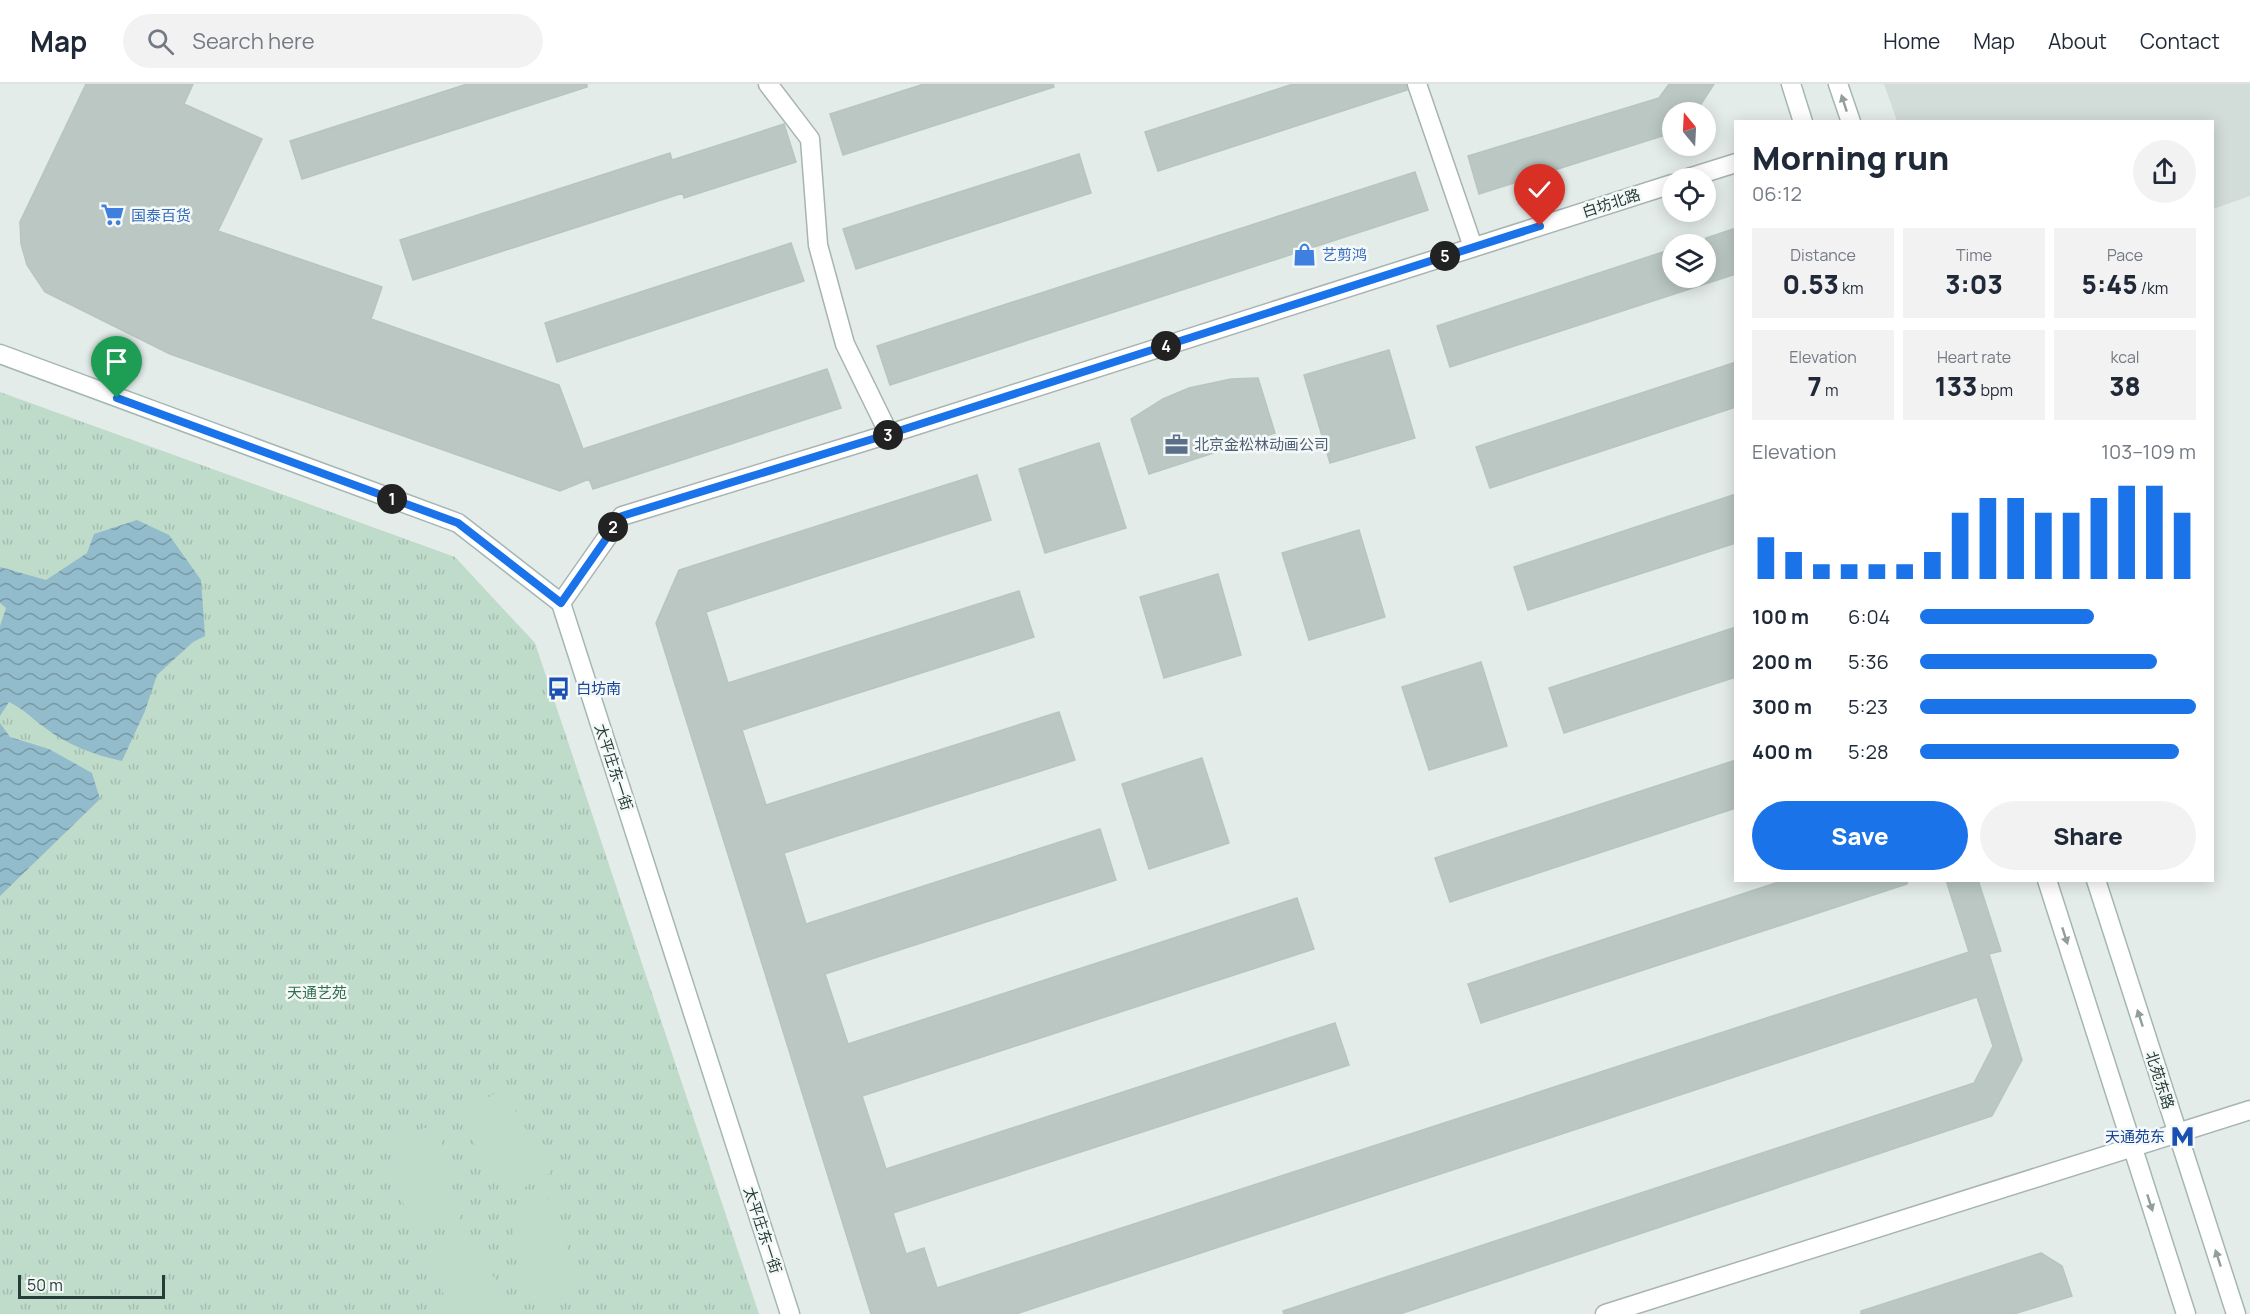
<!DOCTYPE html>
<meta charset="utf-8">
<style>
:root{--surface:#fff;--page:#f2f2f3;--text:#1f2937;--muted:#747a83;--line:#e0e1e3;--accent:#1a73e8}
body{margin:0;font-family:Manrope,"Noto Sans SC",sans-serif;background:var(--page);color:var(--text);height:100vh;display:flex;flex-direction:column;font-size:22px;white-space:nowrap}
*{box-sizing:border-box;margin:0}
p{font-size:20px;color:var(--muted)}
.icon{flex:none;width:33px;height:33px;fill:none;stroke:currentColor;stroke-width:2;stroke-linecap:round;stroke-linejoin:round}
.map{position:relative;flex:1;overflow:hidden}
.drawer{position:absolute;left:1734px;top:36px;width:480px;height:762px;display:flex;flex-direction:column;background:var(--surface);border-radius:0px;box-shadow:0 3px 15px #0003}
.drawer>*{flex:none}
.needle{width:39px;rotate:342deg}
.fabs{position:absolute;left:1662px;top:18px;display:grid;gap:12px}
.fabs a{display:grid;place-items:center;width:54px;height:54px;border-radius:50%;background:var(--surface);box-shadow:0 3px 15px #0003;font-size:30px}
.scale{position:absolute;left:18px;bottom:15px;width:147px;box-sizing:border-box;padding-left:6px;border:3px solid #253c39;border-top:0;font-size:16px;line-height:21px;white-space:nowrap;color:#253c39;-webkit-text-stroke:4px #f4f9f7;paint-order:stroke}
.pin{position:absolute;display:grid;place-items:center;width:51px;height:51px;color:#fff;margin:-62px -26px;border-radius:50% 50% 50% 0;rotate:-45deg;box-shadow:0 0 6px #0007}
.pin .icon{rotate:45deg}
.km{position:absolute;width:30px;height:30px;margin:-15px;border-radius:50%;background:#222;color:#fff;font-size:16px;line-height:30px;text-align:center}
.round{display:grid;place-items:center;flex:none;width:63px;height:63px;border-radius:32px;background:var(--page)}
.head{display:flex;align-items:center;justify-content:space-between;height:102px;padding:0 18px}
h1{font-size:33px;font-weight:800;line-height:45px}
.stats{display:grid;grid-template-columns:repeat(3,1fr);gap:9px;height:102px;padding:6px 18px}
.stats div{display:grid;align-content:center;border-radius:0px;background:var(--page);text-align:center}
.stats b{font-size:26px;font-weight:800}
.stats small{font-size:16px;font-weight:400}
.stats p{font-size:16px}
.chart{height:168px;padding:12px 18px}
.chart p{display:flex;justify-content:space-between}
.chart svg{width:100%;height:108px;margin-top:6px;stroke:var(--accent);stroke-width:6}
.button{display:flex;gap:12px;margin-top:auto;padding:12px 18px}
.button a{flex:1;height:69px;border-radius:36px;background:var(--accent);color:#fff;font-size:24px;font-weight:800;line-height:69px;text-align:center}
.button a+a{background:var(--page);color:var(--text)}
ul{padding:0 18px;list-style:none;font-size:20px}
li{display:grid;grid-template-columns:96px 72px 1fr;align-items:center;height:45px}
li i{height:15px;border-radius:8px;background:var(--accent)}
header{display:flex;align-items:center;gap:36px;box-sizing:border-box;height:84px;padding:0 30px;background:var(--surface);border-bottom:2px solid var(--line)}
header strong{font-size:28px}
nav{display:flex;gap:33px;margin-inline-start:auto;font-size:21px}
.search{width:420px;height:54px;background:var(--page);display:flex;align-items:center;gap:15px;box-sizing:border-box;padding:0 21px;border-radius:33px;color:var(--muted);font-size:22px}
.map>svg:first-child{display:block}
.built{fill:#d2dcd9}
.grass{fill:url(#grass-tufts)}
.pitch{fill:#bfdbca}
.water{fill:url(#water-waves)}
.building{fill:#bac7c3;stroke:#b7c5c1;stroke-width:1.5}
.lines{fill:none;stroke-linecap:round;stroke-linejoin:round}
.street-casing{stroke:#a7b4b1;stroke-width:21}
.secondary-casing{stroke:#a4b7b3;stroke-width:21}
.street{stroke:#fff;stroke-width:18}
.secondary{stroke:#fff;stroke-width:18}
.oneway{fill:#929e9c}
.route-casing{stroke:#fff;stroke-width:12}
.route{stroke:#1a73e8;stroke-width:8}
.labels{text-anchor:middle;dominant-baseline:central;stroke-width:5;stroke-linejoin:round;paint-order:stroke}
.street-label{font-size:15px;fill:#253c39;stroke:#f4f9f7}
.shop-label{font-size:15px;fill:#366cbe;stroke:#f4f9f7;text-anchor:start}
.service-label{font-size:15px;fill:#4e5e75;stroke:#f4f9f7;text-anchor:start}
.transit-label{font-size:15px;fill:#164399;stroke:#f4f9f7;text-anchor:start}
.park-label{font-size:15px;fill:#336f52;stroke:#f4f9f7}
</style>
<header>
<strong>Map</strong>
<div class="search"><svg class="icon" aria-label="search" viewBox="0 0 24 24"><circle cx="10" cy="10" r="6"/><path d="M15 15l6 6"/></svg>Search here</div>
<nav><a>Home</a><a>Map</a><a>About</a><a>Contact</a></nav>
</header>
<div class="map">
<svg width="2250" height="1230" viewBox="0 0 2250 1230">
<defs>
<pattern id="grass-tufts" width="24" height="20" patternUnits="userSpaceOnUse" patternTransform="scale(1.5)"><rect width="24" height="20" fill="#bfdbca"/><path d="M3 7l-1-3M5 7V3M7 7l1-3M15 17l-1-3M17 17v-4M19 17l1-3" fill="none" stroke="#a4bdae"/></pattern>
<pattern id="water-waves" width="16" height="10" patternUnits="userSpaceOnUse" patternTransform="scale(1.5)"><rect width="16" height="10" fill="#92bbcb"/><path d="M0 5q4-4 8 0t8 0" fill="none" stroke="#7799a6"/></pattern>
</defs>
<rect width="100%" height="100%" fill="#e4ecea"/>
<path class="built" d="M 1884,0 L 2250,0 L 2250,112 L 2213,125 L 2212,38 L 1897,37 Z"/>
<path class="grass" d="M 0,308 L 455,473 L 535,559 L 759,1230 L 0,1230 Z"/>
<path class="pitch" d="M 503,1005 L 551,1088 L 506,1114 L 458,1031 Z
M 437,1041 L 461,1138 L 411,1150 L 387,1054 Z
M 555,1113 L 578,1210 L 530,1221 L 508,1124 Z
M 466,1146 L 514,1227 L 510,1230 L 456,1230 L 421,1173 Z"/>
<path class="water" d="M 137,436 L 169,451 L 201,496 L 205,552 L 193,558 L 157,591 L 145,627 L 122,677 C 94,671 67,661 44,643 C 32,634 23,625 9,618 L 0,632 L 0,542 L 6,524 L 0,519 L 0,483 L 46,496 L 87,469 L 94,450 Z
M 0,639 L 10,653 L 49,665 L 92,689 L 100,715 L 0,812 Z"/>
<path class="building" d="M 86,0 L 193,0 L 184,20 L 262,55 L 218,147 L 382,203 L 371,235 L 559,301 L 583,365 L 827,285 L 841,324 L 593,405 L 589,395 L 560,407 L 170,270 L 45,208 L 27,181 L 21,160 L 20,138 Z
M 467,0 L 587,0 L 587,3 L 302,95 L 290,57 Z
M 924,0 L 1053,0 L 1054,3 L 843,71 L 830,30 Z
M 1293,0 L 1406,0 L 1407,6 L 1158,87 L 1145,48 Z
M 1669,0 L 1714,0 L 1696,28 L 1672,28 L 1672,49 L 1479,110 L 1468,72 L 1659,14 Z
M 784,40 L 796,78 L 684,114 L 683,109 L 413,196 L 400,156 L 670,69 L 672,76 Z
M 1079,70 L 1091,109 L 856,185 L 843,145 Z
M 1415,88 L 1428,126 L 890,301 L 877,262 Z
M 1736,144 L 1736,190 L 1450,283 L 1437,242 L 1672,165 L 1672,194 L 1706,194 L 1706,154 Z
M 791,159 L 804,197 L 557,278 L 545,239 Z
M 1389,266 L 1415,354 L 1330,379 L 1304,291 Z
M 1736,278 L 1736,323 L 1490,404 L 1476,363 Z
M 1258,294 L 1275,349 L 1149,390 L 1131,335 L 1163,315 L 1189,304 L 1231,295 Z
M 1099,359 L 1126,444 L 1045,469 L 1019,385 Z
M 977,391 L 991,436 L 706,528 L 728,599 L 1019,507 L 1034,553 L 742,646 L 766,721 L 1059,628 L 1075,676 L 784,769 L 806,840 L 1100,745 L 1116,796 L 825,890 L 848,960 L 1297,814 L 1314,865 L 862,1012 L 886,1085 L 1335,939 L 1349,981 L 893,1129 L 906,1170 L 924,1164 L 937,1204 L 1969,868 L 1946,796 L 1978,796 L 2001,867 L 1989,870 L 2022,976 L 1992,1032 L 1400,1230 L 1284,1230 L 1283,1227 L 1974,999 L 1993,962 L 1977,913 L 1016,1230 L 871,1230 L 656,539 L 679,486 Z
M 1736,410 L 1736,459 L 1528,526 L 1514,483 Z
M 1359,446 L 1385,533 L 1309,556 L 1282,469 Z
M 1218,490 L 1241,571 L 1164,594 L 1140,513 Z
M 1736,543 L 1736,593 L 1564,649 L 1549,604 Z
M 1481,578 L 1507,662 L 1429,686 L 1402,603 Z
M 1202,674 L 1229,759 L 1149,785 L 1122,700 Z
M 1736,676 L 1736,724 L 1450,818 L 1435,774 Z
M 1785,796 L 1907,796 L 1907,800 L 1481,939 L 1468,900 Z
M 2041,1169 L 2062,1182 L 2072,1212 L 2014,1230 L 1861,1230 L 1861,1227 Z"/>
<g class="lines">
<defs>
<path id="street" d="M 768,0 L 810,55 L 818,161 L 845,260 L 889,350
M 1417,0 L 1473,163
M 1688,94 L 1736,79
M 561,519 L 622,432 L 889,350 L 1672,100
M 1605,1230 L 2250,1026"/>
<path id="secondary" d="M 1791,0 L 1803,38
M 1838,0 L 1851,38
M 0,270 L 458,439 L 561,519 L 790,1230
M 2047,796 L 2186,1230
M 2096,796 L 2236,1230"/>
</defs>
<use href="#street" class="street-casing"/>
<use href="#secondary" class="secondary-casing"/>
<use href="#street" class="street"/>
<use href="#secondary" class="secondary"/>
</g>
<defs><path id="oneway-solid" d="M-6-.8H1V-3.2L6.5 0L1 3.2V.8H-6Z" transform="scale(1.5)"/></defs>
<g class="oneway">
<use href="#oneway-solid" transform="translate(1844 19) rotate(-108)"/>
<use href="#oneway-solid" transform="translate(2065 852) rotate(72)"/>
<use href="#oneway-solid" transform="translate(2140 934) rotate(-108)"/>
<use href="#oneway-solid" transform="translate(2150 1119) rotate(72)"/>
<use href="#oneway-solid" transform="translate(2218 1174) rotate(-108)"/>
</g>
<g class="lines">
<defs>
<path id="route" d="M 117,314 L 458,439 L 561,519 L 622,432 L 889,350 L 1540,142"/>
</defs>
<use href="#route" class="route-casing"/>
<use href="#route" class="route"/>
</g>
<defs>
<symbol id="supermarket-bare" viewBox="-9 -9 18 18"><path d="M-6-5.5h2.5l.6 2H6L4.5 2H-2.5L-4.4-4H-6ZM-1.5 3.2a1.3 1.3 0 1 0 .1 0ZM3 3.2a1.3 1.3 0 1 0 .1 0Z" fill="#3f7fe0" stroke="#f4f9f7" stroke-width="2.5" paint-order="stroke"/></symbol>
<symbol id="shop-bare" viewBox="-9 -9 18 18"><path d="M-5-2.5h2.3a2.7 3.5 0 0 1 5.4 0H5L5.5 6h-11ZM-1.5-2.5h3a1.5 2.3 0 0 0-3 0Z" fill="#3f7fe0" stroke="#f4f9f7" stroke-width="2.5" paint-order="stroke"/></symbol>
<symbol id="office-bare" viewBox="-9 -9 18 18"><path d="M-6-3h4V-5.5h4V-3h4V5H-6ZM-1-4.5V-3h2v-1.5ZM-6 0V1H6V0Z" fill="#5c6f8a" stroke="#f4f9f7" stroke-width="2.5" paint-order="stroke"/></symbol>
<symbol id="bus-bare" viewBox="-9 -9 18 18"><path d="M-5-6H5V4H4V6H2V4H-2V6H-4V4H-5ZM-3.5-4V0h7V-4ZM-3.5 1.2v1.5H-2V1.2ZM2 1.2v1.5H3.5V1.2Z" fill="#1a4fb4" stroke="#f4f9f7" stroke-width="2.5" paint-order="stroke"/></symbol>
<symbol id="metro-bare" viewBox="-9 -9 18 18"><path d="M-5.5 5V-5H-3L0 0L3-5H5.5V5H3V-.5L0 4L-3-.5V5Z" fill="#1a4fb4" stroke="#f4f9f7" stroke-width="2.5" paint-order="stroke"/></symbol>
</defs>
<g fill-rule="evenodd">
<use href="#supermarket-bare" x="96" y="114" width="33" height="33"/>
<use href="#shop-bare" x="1288" y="154" width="33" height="33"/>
<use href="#office-bare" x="1160" y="344" width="33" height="33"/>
<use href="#bus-bare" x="542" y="588" width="33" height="33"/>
<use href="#metro-bare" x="2166" y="1036" width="33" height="33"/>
</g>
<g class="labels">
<g class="street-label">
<text transform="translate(1611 119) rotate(-18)">白坊北路</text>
<text transform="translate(614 683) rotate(72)">太平庄东一街</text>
<text transform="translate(2160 996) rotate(72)">北苑东路</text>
<text transform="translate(763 1146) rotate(72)">太平庄东一街</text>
</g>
<g class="shop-label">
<text x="131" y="131">国泰百货</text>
<text x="1322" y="170">艺剪鸿</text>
</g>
<g class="service-label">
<text x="1194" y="360">北京金松林动画公司</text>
</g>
<g class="transit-label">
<text x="576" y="604">白坊南</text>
<text x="2165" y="1052" text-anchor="end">天通苑东</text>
</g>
<g class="park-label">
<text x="317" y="908">天通艺苑</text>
</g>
</g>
</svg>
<div class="fabs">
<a><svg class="needle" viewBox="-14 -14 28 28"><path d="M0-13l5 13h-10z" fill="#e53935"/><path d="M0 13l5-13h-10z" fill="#747a83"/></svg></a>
<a><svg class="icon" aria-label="locate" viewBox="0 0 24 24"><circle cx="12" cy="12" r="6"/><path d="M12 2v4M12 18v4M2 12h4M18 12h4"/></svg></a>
<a><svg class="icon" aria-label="layers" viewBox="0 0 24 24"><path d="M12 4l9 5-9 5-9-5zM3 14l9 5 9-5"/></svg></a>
</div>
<div class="scale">50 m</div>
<div class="pin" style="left:117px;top:314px;background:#1e9e55"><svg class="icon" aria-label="arrive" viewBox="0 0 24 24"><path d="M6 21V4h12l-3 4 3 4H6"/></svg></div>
<div class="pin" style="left:1540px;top:142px;background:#d93025"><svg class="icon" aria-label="check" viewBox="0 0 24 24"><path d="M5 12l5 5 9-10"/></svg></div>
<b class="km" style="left:392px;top:415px">1</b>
<b class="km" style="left:613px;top:443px">2</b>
<b class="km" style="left:888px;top:351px">3</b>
<b class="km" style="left:1166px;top:262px">4</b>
<b class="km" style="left:1445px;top:172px">5</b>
<section class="drawer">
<div class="head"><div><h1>Morning run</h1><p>06:12</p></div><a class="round"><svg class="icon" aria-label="share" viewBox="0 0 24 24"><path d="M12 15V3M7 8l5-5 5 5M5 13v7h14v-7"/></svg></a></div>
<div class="stats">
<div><p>Distance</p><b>0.53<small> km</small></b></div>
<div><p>Time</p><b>3:03</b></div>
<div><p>Pace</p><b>5:45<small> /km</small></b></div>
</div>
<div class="stats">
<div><p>Elevation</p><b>7<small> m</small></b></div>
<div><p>Heart rate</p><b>133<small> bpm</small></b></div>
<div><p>kcal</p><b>38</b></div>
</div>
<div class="chart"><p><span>Elevation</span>103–109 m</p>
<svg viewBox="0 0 160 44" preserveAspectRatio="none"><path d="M5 44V27M15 44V33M25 44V38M35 44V38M45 44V38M55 44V38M65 44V33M75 44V17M85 44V11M95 44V11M105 44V17M115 44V17M125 44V11M135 44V6M145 44V6M155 44V17"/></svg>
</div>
<ul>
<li><b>100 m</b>6:04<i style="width:63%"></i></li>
<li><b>200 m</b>5:36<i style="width:86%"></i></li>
<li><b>300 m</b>5:23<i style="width:100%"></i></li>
<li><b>400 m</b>5:28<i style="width:94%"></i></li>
</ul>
<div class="button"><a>Save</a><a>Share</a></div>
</section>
</div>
